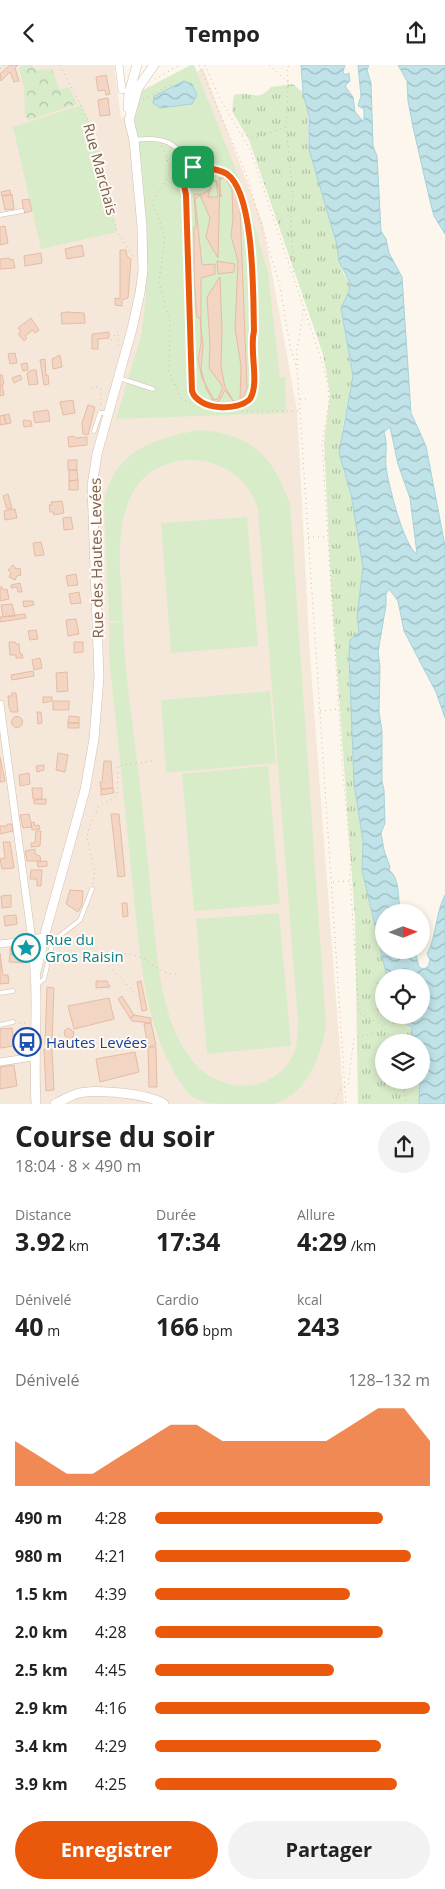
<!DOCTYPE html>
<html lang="fr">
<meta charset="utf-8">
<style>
:root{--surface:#fff;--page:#f2f2f2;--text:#222;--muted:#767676;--accent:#ea580c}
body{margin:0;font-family:"Open Sans",sans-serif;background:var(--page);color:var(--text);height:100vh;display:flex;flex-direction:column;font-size:19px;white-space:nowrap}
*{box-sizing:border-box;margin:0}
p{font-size:16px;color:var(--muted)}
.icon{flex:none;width:28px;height:28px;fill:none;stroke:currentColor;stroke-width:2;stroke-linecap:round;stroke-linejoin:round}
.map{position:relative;height:1039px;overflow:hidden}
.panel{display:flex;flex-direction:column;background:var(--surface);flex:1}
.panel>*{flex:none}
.needle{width:32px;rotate:89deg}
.fabs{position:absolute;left:375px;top:839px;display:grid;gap:10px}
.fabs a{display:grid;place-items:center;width:55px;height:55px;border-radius:50%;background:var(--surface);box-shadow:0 2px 8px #0003;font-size:25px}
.pin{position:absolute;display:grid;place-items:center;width:42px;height:42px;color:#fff;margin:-21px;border-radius:10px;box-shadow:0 2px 8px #0006}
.round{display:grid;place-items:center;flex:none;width:52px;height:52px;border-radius:26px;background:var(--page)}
.overview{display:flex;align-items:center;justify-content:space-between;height:85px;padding:0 15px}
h1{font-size:28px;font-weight:700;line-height:38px}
.stats{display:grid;grid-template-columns:repeat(3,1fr);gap:8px;height:85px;padding:5px 15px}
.stats div{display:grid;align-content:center}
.stats b{font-size:25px;font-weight:700}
.stats small{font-size:14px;font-weight:400}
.stats p{font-size:14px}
.chart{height:140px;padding:10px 15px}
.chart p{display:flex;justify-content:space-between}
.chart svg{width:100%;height:90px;margin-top:5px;fill:var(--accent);opacity:.7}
.cta{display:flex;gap:10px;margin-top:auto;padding:10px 15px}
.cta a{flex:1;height:58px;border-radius:30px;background:var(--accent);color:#fff;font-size:20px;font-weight:700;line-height:58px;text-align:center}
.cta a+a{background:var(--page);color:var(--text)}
ul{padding:0 15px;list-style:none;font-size:16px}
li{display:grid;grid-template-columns:80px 60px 1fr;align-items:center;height:38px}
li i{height:12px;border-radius:6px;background:var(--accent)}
header{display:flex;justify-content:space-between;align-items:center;height:65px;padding:0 15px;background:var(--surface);font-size:22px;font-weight:700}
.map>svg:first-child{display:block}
.residential{fill:#f5e8da}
.green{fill:#d8ecc9}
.forest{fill:url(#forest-crowns)}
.park{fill:url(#park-tufts)}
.water{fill:url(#water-waves);stroke:#a5d3da;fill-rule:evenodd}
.building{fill:#f3d5c3;stroke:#e6bba3;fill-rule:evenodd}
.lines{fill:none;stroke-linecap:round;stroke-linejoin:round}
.service-casing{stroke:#d1beb0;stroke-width:5}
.minor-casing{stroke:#d1beb0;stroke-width:8}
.tertiary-casing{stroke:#d1beb0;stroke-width:10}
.path{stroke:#d9b8a5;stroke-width:1;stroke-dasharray:1 4;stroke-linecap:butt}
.service{stroke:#fff;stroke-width:4}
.minor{stroke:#fff;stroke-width:7}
.tertiary{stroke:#fff;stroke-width:9}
.route-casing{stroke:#fff;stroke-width:10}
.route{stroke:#ea580c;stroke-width:6}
.labels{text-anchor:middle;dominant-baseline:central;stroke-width:4;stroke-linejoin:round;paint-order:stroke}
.street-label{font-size:15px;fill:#7a5c4d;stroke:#fffaf3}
.culture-label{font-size:15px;fill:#0d838f;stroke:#fffaf3;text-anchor:start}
.transit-label{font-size:15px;fill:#164399;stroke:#fffaf3;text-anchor:start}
</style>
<header><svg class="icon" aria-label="back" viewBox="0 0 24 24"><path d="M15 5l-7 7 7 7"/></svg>Tempo<svg class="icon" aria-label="share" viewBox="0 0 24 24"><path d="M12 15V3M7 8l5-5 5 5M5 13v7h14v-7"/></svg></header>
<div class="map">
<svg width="445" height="1039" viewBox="0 0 445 1039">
<defs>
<pattern id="forest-crowns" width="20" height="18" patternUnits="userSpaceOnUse" patternTransform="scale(1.25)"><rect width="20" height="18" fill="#d8ecc9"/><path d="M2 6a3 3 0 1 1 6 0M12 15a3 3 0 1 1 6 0" fill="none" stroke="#b4c2a5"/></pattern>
<pattern id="park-tufts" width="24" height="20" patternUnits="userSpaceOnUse" patternTransform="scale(1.25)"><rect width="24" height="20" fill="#d8ecc9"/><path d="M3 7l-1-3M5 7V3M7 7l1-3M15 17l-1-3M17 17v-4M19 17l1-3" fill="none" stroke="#b4c2a5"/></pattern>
<pattern id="water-waves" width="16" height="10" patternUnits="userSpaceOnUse" patternTransform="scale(1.25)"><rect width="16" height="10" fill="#bfe3e8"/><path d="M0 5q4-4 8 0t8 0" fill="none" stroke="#a0bbbe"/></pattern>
</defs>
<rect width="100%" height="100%" fill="#fdf6ec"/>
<path class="residential" d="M 0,0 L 114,0 L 121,53 L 203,3 L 263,159 L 297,345 L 310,591 L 344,1039 L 0,1039 Z"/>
<path class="green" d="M 191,0 L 194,0 L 245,128 L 268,208 L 280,312 L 285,312 L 286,348 L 116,354 L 141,271 L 146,232 L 147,161 L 134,49 L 141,26 Z
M 81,40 L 92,62 L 117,167 L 41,184 L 13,62 Z
M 200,365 C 252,369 273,391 290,439 L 326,960 C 322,989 306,1033 272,1039 C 260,1039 246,1039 234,1039 C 202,1039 192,1039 175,1009 C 140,948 139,872 131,804 C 124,734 117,664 109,593 L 109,558 L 123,557 C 125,615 135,673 141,730 C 145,768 149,805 152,843 C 158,893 159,949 189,991 C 214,1029 273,1033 294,988 C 298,979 297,968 298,958 L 258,445 C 243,387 158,376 131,431 C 113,468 122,516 123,556 L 109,556 L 104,441 C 110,387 154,373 200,365 Z
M 247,452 L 258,581 L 171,588 L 161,458 Z
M 270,626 L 276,698 L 166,708 L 161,635 Z
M 268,701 L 280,839 L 194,846 L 182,709 Z
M 279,848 L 291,981 L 207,989 L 196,854 Z"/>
<path class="forest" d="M 23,0 L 31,0 L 37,5 L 52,4 L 60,25 L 69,22 L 77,39 L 29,55 L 25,51 L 24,22 L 19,4 Z"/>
<path class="park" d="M 293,19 L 303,28 L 308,44 L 308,79 L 337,180 L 343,208 L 350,218 L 349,226 L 341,243 L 353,311 L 342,365 L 343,404 L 351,429 L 363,502 L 357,551 L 359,567 L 350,575 L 349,589 L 354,718 L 363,776 L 362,805 L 387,912 L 384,912 L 384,950 C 400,950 414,960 414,977 L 384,978 L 384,1015 L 419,1015 L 419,1039 L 358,1039 L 355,854 L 331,521 L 324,378 L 330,329 L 323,289 L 249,75 L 232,46 L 234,30 C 250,25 258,38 271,22 Z"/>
<path class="water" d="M 301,0 L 345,0 L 343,7 L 345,10 L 349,8 L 350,16 L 345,21 L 353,32 L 355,47 L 364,57 L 364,44 L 358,41 L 361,31 L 358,0 L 369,0 L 367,5 L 371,18 L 373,81 L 377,91 L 381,166 L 386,174 L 389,188 L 402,212 L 411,348 L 426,381 L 445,481 L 445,653 L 436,627 L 404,566 L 398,536 L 389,524 L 386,529 L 386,540 L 378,587 L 380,601 L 379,647 L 382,666 L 382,716 L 384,725 L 385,758 L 381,768 L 384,785 L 390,802 L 389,805 C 401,814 397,835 401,847 L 384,848 L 384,885 L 415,886 L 419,902 L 423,904 L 428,902 L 430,895 L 427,889 C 437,870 435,849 445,830 L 445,1039 L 419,1039 L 421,978 L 414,977 L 411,962 L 394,950 L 421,950 L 421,912 L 387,912 L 362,805 L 363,776 L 354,718 L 349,590 L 350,575 L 359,567 L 357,551 L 363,502 L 351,429 L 339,388 L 353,311 L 341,243 L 349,226 L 350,218 L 339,196 L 337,180 L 309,84 L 309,51 L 303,28 ZM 390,362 L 398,399 L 410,433 L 417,489 C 404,482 388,418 386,402 C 385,390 388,379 384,367 Z
M 398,0 L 445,0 L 445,169 L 434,151 L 430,136 L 413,62 L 408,36 L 407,16 Z
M 184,16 L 192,19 L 197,30 L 192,39 L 160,43 L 153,38 L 154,31 Z"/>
<path class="building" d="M 10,0 L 18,0 L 15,3 L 19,16 L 14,17 L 10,7 L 1,16 L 0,9 Z
M 106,10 L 110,29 L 106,30 L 105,25 L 98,26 L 96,12 Z
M 108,33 L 110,50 L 100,51 L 98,35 Z
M 225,112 L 234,125 L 240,142 L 247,323 L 241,336 L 233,336 L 225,325 L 219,336 L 214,337 L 206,323 L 201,304 L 203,280 L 200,253 L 197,252 L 196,244 L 194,207 L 194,162 L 196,162 L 194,129 L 202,129 L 210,124 L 210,115 L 217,116 L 221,132 L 219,113 Z
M 225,113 L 232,124 L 233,154 L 231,171 L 238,196 L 235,263 L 241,301 L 240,337 L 234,337 L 225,322 L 221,302 L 222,265 L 220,212 L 207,232 L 210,281 L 209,303 L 223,322 L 218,334 L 214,335 L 202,313 L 198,294 L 201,279 L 201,213 L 215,209 L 215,199 L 202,200 L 195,134 L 200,130 L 210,153 L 206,172 L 218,193 L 220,114 ZM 217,196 L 235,199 L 234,207 L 218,209 Z
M 212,116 L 216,116 L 218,132 L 208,132 Z
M 10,125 L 11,130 L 2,131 L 1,127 Z
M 12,129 L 14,144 L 5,145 L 2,131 Z
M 29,134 L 32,146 L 24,148 L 22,135 Z
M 5,161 L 8,178 L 0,180 L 0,162 Z
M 82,180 L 84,191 L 67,194 L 65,184 Z
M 120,185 L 126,185 L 127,191 L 131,194 L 128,233 L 122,235 L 122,241 L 115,240 L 115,233 L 120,234 Z
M 41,188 L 42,198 L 25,201 L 24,191 Z
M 9,193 L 10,195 L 13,194 L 15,203 L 0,204 L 0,194 Z
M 67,247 L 84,248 L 85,258 L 62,259 L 61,248 Z
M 31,253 L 39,265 L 35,268 L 33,265 L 25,271 L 27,273 L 24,276 L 18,269 L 21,267 L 18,263 Z
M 109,267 L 109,273 L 98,274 L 98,284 L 92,284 L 92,269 Z
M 15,288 L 17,298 L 10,299 L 8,289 Z
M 60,290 L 62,302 L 53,304 L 52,294 Z
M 45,294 L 46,311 L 48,310 L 49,319 L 44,320 L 40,295 Z
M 27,298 L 28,305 L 23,306 L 21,299 Z
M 32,305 L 36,305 L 38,319 L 29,320 L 27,308 Z
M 0,310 L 2,310 L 4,319 L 2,319 L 4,330 L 0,331 Z
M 20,310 L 22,314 L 14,318 L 12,313 Z
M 73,335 L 75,348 L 63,350 L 60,337 Z
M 88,340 L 95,342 L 88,370 L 83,369 L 82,358 Z
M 48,345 L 50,356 L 35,358 L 33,347 Z
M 9,349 L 11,358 L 6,359 L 4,350 Z
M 4,350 L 6,359 L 0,360 L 0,351 Z
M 25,355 L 31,356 L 32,361 L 24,362 L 23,356 Z
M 74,371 L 75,373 L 87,372 L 87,380 L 69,382 L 68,372 Z
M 68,395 L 77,395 L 77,405 L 68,405 Z
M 69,405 L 77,405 L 78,415 L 69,416 Z
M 78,415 L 78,425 L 69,425 L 69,416 Z
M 8,429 L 12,443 L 7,444 L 3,431 Z
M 62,436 L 64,448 L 54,450 L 53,447 L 50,447 L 49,440 L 52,440 L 51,437 Z
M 15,444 L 17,453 L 5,455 L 4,446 Z
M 71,452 L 73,464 L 64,465 L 63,453 Z
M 41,477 L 44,490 L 35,491 L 33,478 Z
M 13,500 L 16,504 L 20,503 L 21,510 L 17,511 L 15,515 L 9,512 L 11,508 L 8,505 Z
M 76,509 L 78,520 L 68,521 L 66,511 Z
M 20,518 L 22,527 L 18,527 L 17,522 L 11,523 L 11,520 Z
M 0,522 L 2,522 L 3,525 L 7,524 L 9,534 L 0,536 Z
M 79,527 L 81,538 L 71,539 L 69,529 Z
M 23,536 L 33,536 L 34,540 L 24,542 Z
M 12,539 L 15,551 L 3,552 L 1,540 Z
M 25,549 L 26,553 L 0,557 L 0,552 Z
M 76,554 L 79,569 L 68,571 L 66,555 Z
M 36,565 L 38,574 L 30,575 L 28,566 Z
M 9,577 L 15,577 L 16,579 L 19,579 L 20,589 L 22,589 L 23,593 L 16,593 L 16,590 L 10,590 Z
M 74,577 L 83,577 L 83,587 L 74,588 Z
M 40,593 L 42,603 L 34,605 L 32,595 Z
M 33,606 L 34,611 L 12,615 L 11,610 Z
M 67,607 L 68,626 L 57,627 L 56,608 Z
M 12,628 L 16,628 L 18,647 L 11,647 L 9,642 L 8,631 L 12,631 Z
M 43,632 L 52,632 L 52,636 L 43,638 Z
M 53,636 L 69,636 L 69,645 L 53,645 Z
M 37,647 L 41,647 L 42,658 L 38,659 Z
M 69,651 L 79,652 L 79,658 L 68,658 Z
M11.5 657a5.5 5.5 0 1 1 11 0a5.5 5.5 0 1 1-11 0Z
M 68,658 L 79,658 L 79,663 L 68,663 Z
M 58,688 L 68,690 L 65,707 L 56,705 Z
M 0,692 L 5,716 L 0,717 Z
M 104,696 L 111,696 L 113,723 L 101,724 L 100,717 L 102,717 Z
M 44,700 L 44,705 L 37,707 L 36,701 Z
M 29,708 L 30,719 L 20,721 L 19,710 Z
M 32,723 L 42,723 L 42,734 L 33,734 Z
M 113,723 L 114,728 L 101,730 L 101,724 Z
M 46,734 L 46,739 L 34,739 L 34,735 Z
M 29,749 L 32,762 L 23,763 L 20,750 Z
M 111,749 L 119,749 L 125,811 L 118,812 Z
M 34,757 L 35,761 L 39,760 L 40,764 L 32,765 L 31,758 Z
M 7,759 L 12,759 L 13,766 L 0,769 L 0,761 L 7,761 Z
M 36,766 L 41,766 L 40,781 L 31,782 L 31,778 L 35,778 Z
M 3,777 L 10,777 L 14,803 L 2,804 L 0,794 L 5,793 Z
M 35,784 L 35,789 L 40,791 L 41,796 L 27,796 L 25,786 Z
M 47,796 L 47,801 L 38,802 L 37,797 Z
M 31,805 L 42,805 L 41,821 L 37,821 L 37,814 L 30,814 Z
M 70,825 L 83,826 L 82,840 L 78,847 L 66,839 Z
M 11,830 L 11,842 L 2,843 L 1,831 Z
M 122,838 L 127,838 L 128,851 L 123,852 Z
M 16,850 L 17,859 L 5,861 L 4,851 Z
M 10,883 L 28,884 L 24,898 L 9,897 L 10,889 L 23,890 L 23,886 L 10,885 Z
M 10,885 L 23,886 L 23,890 L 10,889 Z
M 0,888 L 3,910 L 8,910 L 9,918 L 0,919 Z
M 96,916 L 107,916 L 110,922 L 96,923 Z
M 141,916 L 147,945 L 142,946 L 137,917 Z
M 47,922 L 54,923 L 52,980 L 45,980 Z
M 122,931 L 134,950 L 130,953 L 118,934 Z
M 109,933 L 114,954 L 74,964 L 68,941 Z
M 134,950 L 151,953 L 151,958 L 132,956 L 130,953 Z
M 151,958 L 156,980 L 148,982 L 144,959 Z
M 12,963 L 14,981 L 0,983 L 0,964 Z
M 68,963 L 74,967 L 73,972 L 69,974 L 65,971 L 64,966 Z
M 148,982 L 156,982 L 157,1022 L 149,1022 Z
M 44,984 L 52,984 L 54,1025 L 46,1026 Z
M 135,987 L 139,1007 L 100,1017 L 96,994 Z
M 14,1000 L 17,1021 L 0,1024 L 0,1002 Z"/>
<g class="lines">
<defs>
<path id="service" d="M 134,75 C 164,71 176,77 193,102 L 184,120 L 186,130 L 192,325 L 193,330 L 205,340 L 238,341 L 250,334 C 260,318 249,286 254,266 C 253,232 255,129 226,109 C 218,103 203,103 193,102
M 0,150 L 22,146
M 119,313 L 153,324
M 94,366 L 100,348 L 109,348
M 37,920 L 44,914 L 53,876 L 80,855 L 92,824
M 0,928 L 13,926
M 0,960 L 13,957"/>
<path id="minor" d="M 119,0 L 122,25
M 0,639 L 32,875 L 0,879
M 0,997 L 33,992"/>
<path id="tertiary" d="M 128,43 L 129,28 L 137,0
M 35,911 L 46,865 L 85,725 L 94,674 L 99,612 L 92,421 L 97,389 L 132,264 L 140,228 L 143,206 L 142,162 L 134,75 L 129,55 L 138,23 L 154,0
M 36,1039 C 33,985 40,928 32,875 L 44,873
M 55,1039 C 62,1036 69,1031 76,1029 C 94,1023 149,1029 164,1039"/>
</defs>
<use href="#service" class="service-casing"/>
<use href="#minor" class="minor-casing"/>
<use href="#tertiary" class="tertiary-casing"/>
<path class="path" d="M 60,0 L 92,62 L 117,167 L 133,191
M 199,0 L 246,109 L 280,221 L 290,282 L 297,303 L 346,1039
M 205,0 L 221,36 L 250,84 L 320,291 L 328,319 L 329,338 L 322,380 L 343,710 L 351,792 L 350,812 L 359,948 L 382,960 L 393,978
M 269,0 L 288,17 L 286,61 L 293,130 L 291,154 L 294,209
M 0,4 L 5,0
M 155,14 L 180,0
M 288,16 L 287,3 L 289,1
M 143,34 L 174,18
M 242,69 L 254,73 L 285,62
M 162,81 L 170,102 L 168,112 L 152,136 L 165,172 L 159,217 L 170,258 L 169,307 L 182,334 L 199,343
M 111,275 L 118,266 L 118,283
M 297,300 L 297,284 L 304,242
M 91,323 L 96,322 L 101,324 L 101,342
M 300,334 L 309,334
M 242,346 L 298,346
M 308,472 L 327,472
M 320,646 L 339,644
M 333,817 L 350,816
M 93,819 L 95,806 L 87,774 L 89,762 L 99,741 L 117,731 L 118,701 L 152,696
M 73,867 L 80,871 L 135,928 L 138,934
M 100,892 C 113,888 127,887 140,892 C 153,898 162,910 177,909
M 19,958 L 28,958
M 403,1015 L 406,1039
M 334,1039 L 340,1025 L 348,1019 L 354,973 L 380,967 L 384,963"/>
<use href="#service" class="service"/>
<use href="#minor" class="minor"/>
<use href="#tertiary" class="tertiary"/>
</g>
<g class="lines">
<defs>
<path id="route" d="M 193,102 C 203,103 218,103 227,109 C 255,129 253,232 254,266 C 249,286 260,318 250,334 C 237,347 198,345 192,326 L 186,130 L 184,120 Z"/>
</defs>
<use href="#route" class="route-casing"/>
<use href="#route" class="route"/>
</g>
<defs>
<symbol id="sight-ring" viewBox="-11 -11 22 22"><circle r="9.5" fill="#fffaf3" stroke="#0f9aa8" stroke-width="1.5"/><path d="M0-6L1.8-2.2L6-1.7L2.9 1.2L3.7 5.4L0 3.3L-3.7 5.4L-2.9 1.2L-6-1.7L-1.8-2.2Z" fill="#0f9aa8"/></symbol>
<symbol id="bus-ring" viewBox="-11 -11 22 22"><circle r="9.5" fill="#fffaf3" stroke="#1a4fb4" stroke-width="1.5"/><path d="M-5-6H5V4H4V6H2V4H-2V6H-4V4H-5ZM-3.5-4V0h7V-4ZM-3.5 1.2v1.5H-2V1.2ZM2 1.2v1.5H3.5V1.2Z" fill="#1a4fb4"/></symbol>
</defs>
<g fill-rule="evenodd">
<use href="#sight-ring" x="10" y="867" width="32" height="32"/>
<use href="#bus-ring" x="11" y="961" width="32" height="32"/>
</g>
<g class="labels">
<g class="street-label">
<text transform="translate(101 104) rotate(75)">Rue Marchais</text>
<text transform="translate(96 493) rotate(-91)">Rue des Hautes Levées</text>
</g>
<g class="culture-label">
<text x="45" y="874">Rue du<tspan x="45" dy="17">Gros Raisin</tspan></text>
</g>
<g class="transit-label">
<text x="46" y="977">Hautes Levées</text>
</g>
</g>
</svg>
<div class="fabs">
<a><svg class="needle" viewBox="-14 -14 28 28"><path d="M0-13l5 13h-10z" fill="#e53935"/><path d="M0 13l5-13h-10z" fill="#767676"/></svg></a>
<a><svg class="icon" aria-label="locate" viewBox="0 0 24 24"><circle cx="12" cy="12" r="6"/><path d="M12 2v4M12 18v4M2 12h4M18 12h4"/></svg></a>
<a><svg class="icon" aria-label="layers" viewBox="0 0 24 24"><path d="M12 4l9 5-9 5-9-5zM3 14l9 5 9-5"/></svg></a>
</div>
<div class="pin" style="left:193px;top:102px;background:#1e9e55"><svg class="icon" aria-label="arrive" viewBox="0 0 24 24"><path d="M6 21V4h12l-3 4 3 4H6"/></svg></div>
</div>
<section class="panel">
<div class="overview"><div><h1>Course du soir</h1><p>18:04 · 8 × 490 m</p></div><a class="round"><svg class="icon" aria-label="share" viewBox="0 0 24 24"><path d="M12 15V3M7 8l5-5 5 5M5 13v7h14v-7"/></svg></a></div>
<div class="stats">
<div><p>Distance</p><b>3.92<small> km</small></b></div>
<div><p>Durée</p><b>17:34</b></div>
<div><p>Allure</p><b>4:29<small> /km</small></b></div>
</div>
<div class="stats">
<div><p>Dénivelé</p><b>40<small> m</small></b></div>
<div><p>Cardio</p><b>166<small> bpm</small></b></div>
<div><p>kcal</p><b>243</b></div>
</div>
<div class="chart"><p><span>Dénivelé</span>128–132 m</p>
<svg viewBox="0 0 160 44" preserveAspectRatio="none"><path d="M0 44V22L10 30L20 38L30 38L40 30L50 22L60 14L70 14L80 22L90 22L100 22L110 22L120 22L130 14L140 6L150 6L160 22V44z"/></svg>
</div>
<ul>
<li><b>490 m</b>4:28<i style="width:83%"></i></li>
<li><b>980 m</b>4:21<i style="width:93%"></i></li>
<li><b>1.5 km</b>4:39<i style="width:71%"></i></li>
<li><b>2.0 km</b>4:28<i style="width:83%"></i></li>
<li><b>2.5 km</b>4:45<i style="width:65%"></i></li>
<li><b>2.9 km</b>4:16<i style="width:100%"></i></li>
<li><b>3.4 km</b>4:29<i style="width:82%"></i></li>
<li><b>3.9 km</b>4:25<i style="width:88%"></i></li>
</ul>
<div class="cta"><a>Enregistrer</a><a>Partager</a></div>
</section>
